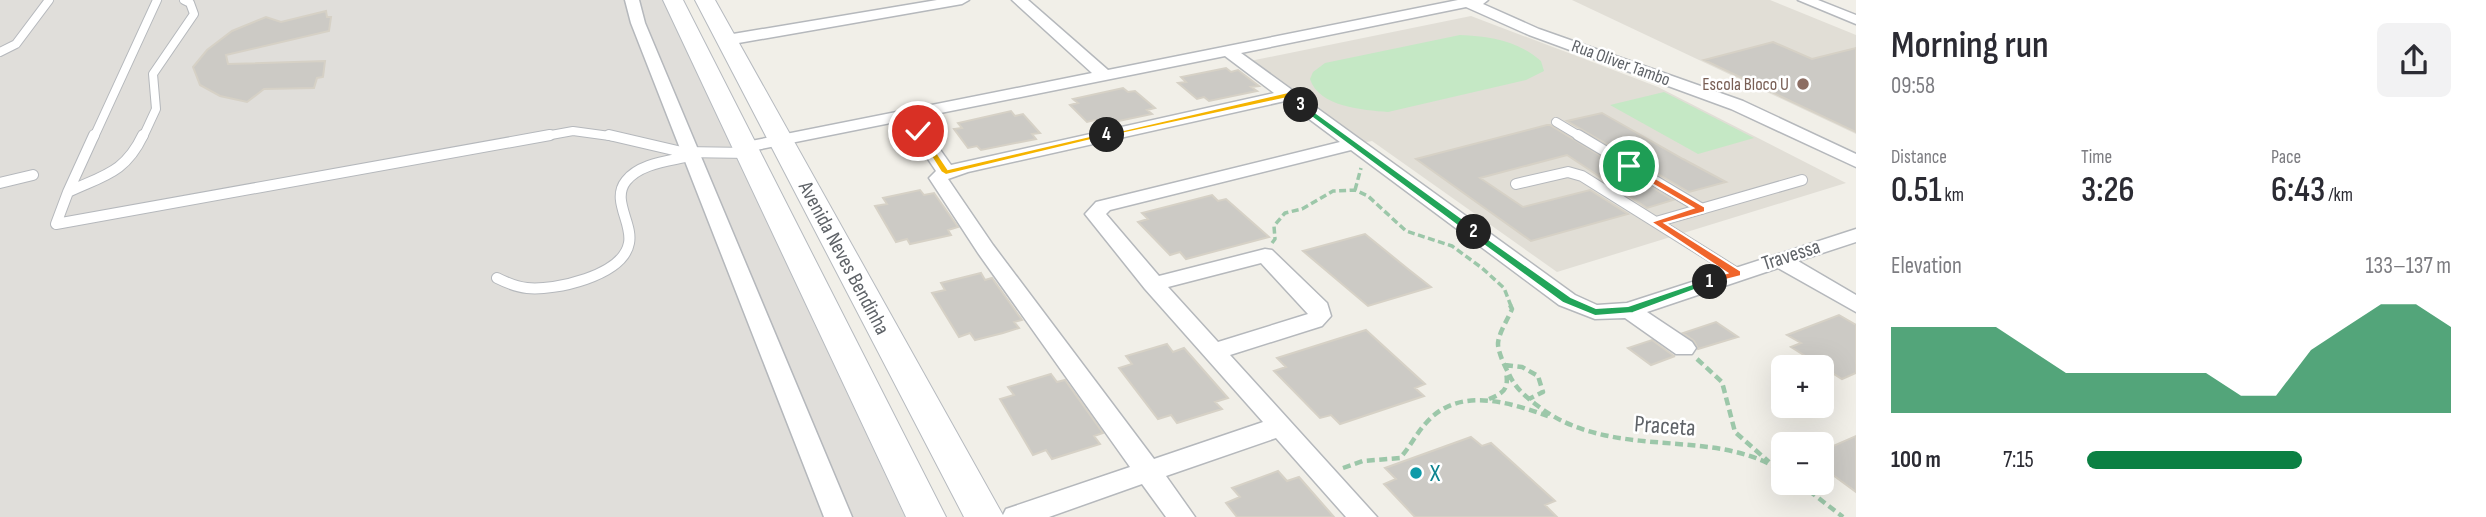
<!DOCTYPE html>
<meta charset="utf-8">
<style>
:root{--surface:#fff;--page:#f2f2f3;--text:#2b2b33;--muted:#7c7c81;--accent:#0b8043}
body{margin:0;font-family:"Sofia Sans Condensed",sans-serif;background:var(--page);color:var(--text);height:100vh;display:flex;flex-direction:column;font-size:26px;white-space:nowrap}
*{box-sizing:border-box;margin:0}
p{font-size:23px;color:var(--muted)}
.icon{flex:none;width:38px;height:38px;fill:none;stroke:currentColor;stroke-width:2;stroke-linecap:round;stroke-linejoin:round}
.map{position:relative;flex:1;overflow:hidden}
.drawer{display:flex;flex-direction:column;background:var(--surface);width:630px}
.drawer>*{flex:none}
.buttons{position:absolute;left:1771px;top:355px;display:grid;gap:14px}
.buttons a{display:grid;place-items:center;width:63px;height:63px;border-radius:10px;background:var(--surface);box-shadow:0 7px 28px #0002;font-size:35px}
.pin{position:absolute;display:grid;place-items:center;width:60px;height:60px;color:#fff;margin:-30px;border:4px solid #fff;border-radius:50%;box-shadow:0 2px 7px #0007}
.km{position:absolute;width:35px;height:35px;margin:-18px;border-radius:50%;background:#222;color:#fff;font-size:19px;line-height:35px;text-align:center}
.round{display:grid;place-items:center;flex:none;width:74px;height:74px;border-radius:10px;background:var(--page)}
.head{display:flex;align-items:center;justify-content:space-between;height:119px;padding:0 35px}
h1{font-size:38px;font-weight:600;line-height:52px}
.metrics{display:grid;grid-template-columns:repeat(3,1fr);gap:10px;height:119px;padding:7px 35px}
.metrics div{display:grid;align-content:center}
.metrics b{font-size:35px;font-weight:600}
.metrics small{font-size:19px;font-weight:400}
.metrics p{font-size:19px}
.chart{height:196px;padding:14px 35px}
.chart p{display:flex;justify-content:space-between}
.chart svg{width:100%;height:126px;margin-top:7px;fill:var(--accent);opacity:.7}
ul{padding:0 35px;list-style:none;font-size:23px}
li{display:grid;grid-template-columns:112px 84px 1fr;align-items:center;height:52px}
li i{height:18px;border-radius:9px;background:var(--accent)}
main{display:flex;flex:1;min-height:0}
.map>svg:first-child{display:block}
.industrial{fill:#e0deda}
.education{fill:#e1ded6}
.green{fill:#c5e8c5}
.building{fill:#cccac5;stroke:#d6d1c6;stroke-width:2}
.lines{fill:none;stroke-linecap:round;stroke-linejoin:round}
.lane-far1-casing{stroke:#b5b8bc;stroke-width:10}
.lane-casing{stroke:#b5b8bc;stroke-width:12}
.street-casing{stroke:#b5b8bc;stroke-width:3}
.secondary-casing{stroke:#b6babf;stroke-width:2}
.path-far1{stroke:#9cc7a9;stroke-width:3.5;stroke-dasharray:7 3.5;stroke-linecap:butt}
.path{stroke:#9cc7a9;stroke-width:4.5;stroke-dasharray:8 4.5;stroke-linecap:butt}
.lane-far1{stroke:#fff;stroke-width:8}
.lane{stroke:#fff;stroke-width:10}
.street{fill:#fff;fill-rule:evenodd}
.secondary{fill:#fff;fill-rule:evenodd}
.split-1{fill:#f0652b;stroke:#fff;stroke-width:2}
.split-2{fill:#22a559;stroke:#fff;stroke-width:2}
.split-3{fill:#22a559;stroke:#fff;stroke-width:2}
.split-4{fill:#f5b400;stroke:#fff;stroke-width:2}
.split-5{fill:#f5b400;stroke:#fff;stroke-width:2}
.education-dot{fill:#8d6e63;stroke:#fff;stroke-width:2.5}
.culture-dot{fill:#0f9aa8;stroke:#fff;stroke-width:2.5}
.labels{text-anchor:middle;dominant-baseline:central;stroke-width:5;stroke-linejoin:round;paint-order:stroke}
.far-street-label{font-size:18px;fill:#5f6368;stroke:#fff}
.far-education-label{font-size:18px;fill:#785e54;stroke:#fff;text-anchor:end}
.street-label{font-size:21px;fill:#5f6368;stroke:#fff}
.near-street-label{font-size:24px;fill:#5f6368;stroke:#fff}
.near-culture-label{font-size:24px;fill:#0d838f;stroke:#fff;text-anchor:start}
</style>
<main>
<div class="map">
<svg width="1856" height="517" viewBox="0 0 1856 517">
<rect width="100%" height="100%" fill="#f1efe8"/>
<path class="industrial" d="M 0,0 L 663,0 L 905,517 L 0,517 Z"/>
<path class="education" d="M 1572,0 L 1770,0 L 1856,35 L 1856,134 Z
M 1471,16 L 1658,87 L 1846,183 L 1557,272 L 1372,141 L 1362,143 L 1250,61 Z"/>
<path class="green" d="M 1460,35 C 1490,36 1518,41 1541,61 L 1544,71 L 1526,80 L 1388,112 C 1363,110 1319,107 1310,79 L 1313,72 L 1325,63 Z
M 1664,92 L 1754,138 L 1698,154 L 1610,105 Z"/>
<path class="building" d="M 326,11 L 327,17 L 331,17 L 329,31 L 226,55 L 228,64 L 325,61 L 323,77 L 317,78 L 314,88 L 264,89 L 247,102 L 220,96 L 200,85 L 193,67 L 207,50 L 232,31 L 266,17 L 281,22 Z
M 1773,42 L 1812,59 L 1856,48 L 1856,132 L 1704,60 Z
M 1226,68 L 1231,72 L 1238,70 L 1259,86 L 1251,87 L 1257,91 L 1209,101 L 1204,97 L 1197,99 L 1178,83 L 1186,82 L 1181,77 Z
M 1123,88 L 1128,92 L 1135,91 L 1155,108 L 1147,110 L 1152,114 L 1100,125 L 1095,120 L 1087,122 L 1070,105 L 1078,103 L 1073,99 Z
M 1011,111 L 1015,116 L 1023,114 L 1040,133 L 1032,134 L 1036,139 L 981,150 L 977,146 L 968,148 L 954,129 L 962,128 L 958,123 Z
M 1602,113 L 1683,159 L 1726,182 L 1689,192 L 1567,121 Z
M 1547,125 L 1550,125 L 1673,200 L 1647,208 L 1567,155 L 1480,178 L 1523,207 L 1590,190 L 1628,214 L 1531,241 L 1416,159 Z
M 920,190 L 924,195 L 934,193 L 958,227 L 948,230 L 951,235 L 910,244 L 907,239 L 896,242 L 875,206 L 887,204 L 883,198 Z
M 1212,195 L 1218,201 L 1226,199 L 1269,237 L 1186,259 L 1180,252 L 1170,255 L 1138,222 L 1148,219 L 1142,213 Z
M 1365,234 L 1408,269 L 1431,287 L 1368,306 L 1303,251 Z
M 981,273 L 985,280 L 992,278 L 1022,320 L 1014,322 L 1019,328 L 1003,333 L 975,340 L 970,333 L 959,337 L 932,293 L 945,290 L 941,283 Z
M 1839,315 L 1856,325 L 1856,373 L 1842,379 L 1791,347 L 1801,343 L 1787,335 Z
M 1716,322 L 1738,337 L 1698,349 L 1694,341 L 1683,333 Z
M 1366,330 L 1425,384 L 1415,388 L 1424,396 L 1340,424 L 1331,415 L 1320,418 L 1274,371 L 1286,367 L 1277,358 Z
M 1652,340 L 1674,356 L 1675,356 L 1651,365 L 1628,348 Z
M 1167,344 L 1173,352 L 1184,348 L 1228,398 L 1215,402 L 1222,409 L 1177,423 L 1171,415 L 1158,419 L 1119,368 L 1132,364 L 1126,356 Z
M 1051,374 L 1057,382 L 1065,380 L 1103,433 L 1094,436 L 1100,444 L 1052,459 L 1046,450 L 1033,455 L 1000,399 L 1014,395 L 1008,387 Z
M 1856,436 L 1856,492 L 1822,467 L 1822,451 Z
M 1471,437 L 1482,446 L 1491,443 L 1555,501 L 1545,505 L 1557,517 L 1415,517 L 1384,484 L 1396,479 L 1385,468 Z
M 1278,471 L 1287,481 L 1299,477 L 1334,517 L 1237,517 L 1226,503 L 1240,497 L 1232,488 Z"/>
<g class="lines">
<defs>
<path id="lane-far1" d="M 0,52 L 16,44 L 49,0
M 1556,122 L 1581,137
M 94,137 L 157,0
M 143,137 L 156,109 L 153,74 L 194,14 L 190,3 L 184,0
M 540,137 L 573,131 L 617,137"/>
<path id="lane" d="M 143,135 C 125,173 104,175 68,192 L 56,224 L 550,135
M 609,135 L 682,152 L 749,153
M 1578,135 L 1702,209
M 0,183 L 33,175
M 1516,184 L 1568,172 L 1582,176 L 1737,273
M 68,192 L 94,135
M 1656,222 L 1802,180
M 497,278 C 507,283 516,287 527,288 C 554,291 623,276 629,243 C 633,223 611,200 626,181 C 640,163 670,161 690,156"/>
<path id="street" d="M 625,0 L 639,0 L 645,23 L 852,517 L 824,517 L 631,23 Z
M 937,0 L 969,0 L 962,4 L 727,45 L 719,40 L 727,35 Z
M 1012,0 L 1028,0 L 1108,70 L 1458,0 L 1488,0 L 1483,4 L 1539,29 L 1743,101 L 1856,154 L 1856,167 L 1731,109 L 1529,35 L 1466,7 L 1241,53 L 1575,295 L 1597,305 L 1627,303 L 1856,229 L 1856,242 L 1798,261 L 1856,295 L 1856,312 L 1778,268 L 1647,312 L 1692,342 L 1696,348 L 1692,354 L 1676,354 L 1625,318 L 1595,319 L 1559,305 L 1351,150 L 1110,210 L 1106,214 L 1159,276 L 1265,249 L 1272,250 L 1327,303 L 1331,316 L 1322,326 L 1230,355 L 1377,517 L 1346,517 L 1276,438 L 1166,476 L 1195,517 L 1166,517 L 1142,484 L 1049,517 L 1002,517 L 1006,509 L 1130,467 L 978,253 L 929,178 L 936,171 L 909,131 L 918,126 L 924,127 L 951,165 L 1274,93 L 1225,56 L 746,152 L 737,147 L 746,142 L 1092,73 ZM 1285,101 L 1340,142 L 1096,202 L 1085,214 L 1145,289 L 1263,422 L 1154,459 L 993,245 L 948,179 L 968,172 ZM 1261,263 L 1308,314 L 1218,342 L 1168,287 Z
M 1798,0 L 1818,0 L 1856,15 L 1856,24 Z"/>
<path id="secondary" d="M 663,0 L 683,0 L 946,517 L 906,517 Z
M 695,0 L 715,0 L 1004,517 L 964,517 Z"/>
</defs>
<use href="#lane-far1" class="lane-far1-casing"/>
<use href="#lane" class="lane-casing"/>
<use href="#street" class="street-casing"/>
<use href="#secondary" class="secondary-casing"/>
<path class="path-far1" d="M 1355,190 L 1361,168
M 1272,243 L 1275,239 L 1274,226 L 1285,213 L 1302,209 L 1333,191 L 1355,190 L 1368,196 L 1406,231 L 1452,246 L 1482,268 L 1504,288 L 1511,306"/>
<path class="path" d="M 1510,305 L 1512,309 C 1508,319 1498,334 1498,344 C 1498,352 1505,367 1509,374 C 1515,388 1526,397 1538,406 C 1613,463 1714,425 1783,472
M 1697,359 L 1722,382 L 1735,432 L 1769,462
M 1505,365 L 1522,367 L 1538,376 L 1543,392 L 1529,399
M 1489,399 C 1504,393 1509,389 1506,372
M 1343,468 L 1363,461 L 1400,458 C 1410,447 1416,434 1426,423 C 1458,386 1508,402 1548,416
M 1799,483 L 1843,517"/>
<use href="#lane-far1" class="lane-far1"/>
<use href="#lane" class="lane"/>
<use href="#street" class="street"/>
<use href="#secondary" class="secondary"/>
</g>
<path class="split-1" d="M 1629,163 L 1705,207 L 1705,212 L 1665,223 L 1741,271 L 1741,276 L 1706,285 L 1706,280 L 1727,273 L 1651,222 L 1693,208 L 1625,168 Z"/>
<path class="split-2" d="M 1474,229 L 1571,297 L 1596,308 L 1628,306 L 1710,278 L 1716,282 L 1633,313 L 1595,316 L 1563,303 L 1470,235 L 1469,232 Z"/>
<path class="split-3" d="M 1301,102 L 1478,230 L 1478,235 L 1470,235 L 1298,107 Z"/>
<path class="split-4" d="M 1288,92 L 1305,103 L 1305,107 L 1298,107 L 1287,98 L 1107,137 L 1102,135 Z"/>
<path class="split-5" d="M 914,129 L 921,129 L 948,169 L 1107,132 L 1112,135 L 946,175 L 941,172 Z"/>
<circle class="education-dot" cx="1803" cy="84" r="7"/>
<circle class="culture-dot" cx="1416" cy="473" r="7"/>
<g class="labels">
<g class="far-street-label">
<text transform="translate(1621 63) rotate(20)">Rua Oliver Tambo</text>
</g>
<g class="far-education-label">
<text x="1789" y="84">Escola Bloco U</text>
</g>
<g class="street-label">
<text transform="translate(1791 255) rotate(-18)">Travessa</text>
<text transform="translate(844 258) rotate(62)">Avenida Neves Bendinha</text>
</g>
<g class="near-street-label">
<text transform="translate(1665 426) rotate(4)">Praceta</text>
</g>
<g class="near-culture-label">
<text x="1430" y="473">X</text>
</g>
</g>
</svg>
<div class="buttons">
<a>+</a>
<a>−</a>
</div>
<div class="pin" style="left:1629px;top:166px;background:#1e9e55"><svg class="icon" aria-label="arrive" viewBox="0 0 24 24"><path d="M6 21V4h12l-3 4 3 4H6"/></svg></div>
<div class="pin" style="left:918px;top:131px;background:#d93025"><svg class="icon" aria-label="check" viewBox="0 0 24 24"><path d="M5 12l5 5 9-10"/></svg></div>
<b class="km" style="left:1710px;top:282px">1</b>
<b class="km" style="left:1474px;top:232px">2</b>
<b class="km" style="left:1301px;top:105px">3</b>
<b class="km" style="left:1107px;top:135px">4</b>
</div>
<section class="drawer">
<div class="head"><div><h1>Morning run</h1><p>09:58</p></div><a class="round"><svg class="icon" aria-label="share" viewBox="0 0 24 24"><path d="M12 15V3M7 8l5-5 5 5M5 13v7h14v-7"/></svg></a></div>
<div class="metrics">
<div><p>Distance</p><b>0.51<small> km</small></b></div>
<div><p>Time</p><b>3:26</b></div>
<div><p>Pace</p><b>6:43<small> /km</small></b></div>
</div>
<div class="chart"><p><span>Elevation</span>133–137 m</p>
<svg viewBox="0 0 160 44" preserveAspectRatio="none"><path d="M0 44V14L10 14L20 14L30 14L40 22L50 30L60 30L70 30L80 30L90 30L100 38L110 38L120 22L130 14L140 6L150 6L160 14V44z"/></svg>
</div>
<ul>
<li><b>100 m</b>7:15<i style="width:59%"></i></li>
</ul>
</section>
</main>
